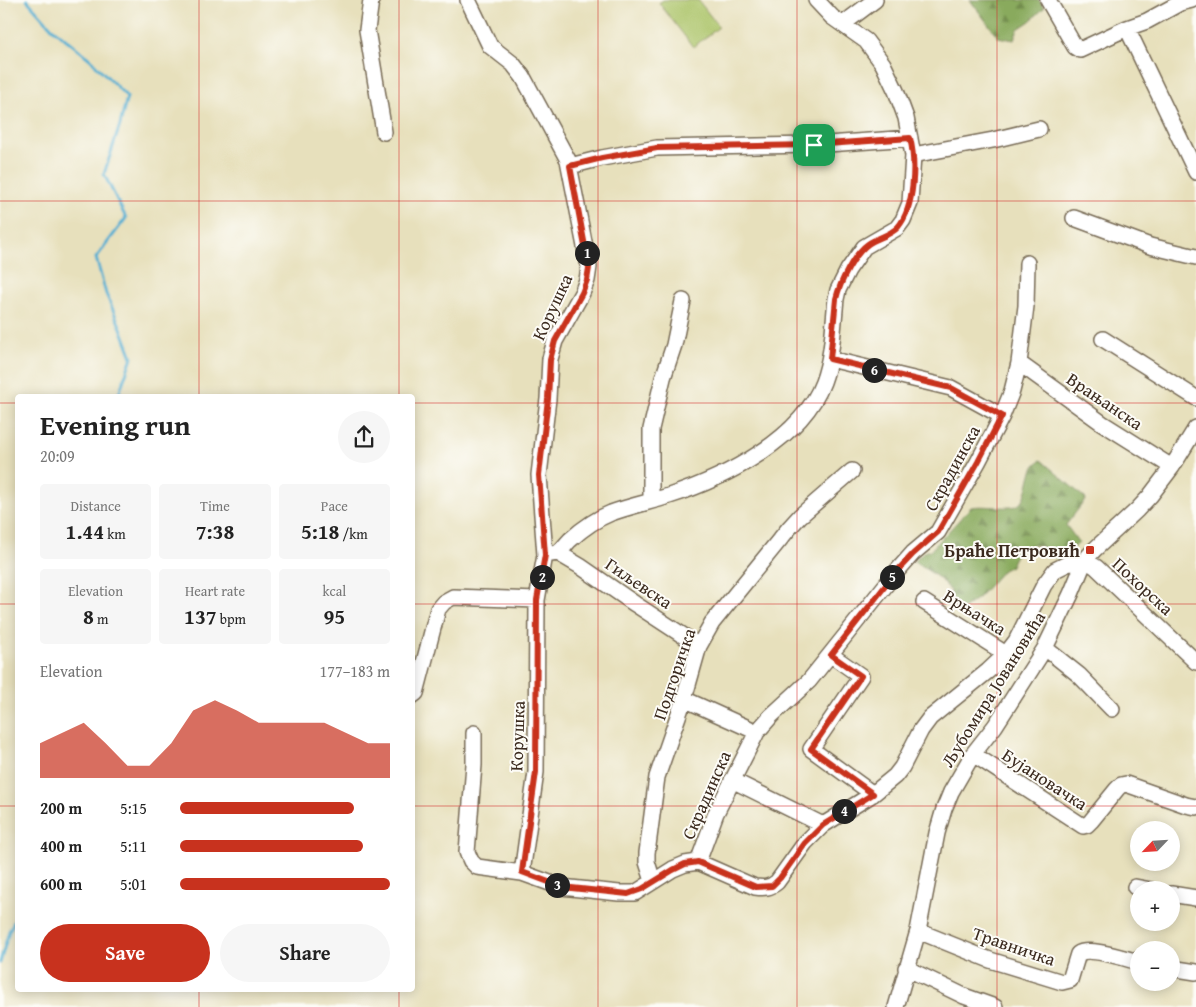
<!DOCTYPE html>
<meta charset="utf-8">
<style>
:root{--surface:#fff;--page:#f6f6f6;--text:#222;--muted:#767676;--accent:#c8321e}
body{margin:0;font-family:"Gentium Book Plus",serif;background:var(--page);color:var(--text);height:100vh;display:flex;flex-direction:column;font-size:19px;white-space:nowrap}
*{box-sizing:border-box;margin:0}
p{font-size:16px;color:var(--muted)}
.icon{flex:none;width:28px;height:28px;fill:none;stroke:currentColor;stroke-width:2;stroke-linecap:round;stroke-linejoin:round}
.map{position:relative;flex:1;overflow:hidden}
.sheet{position:absolute;left:15px;top:394px;width:400px;height:598px;display:flex;flex-direction:column;background:var(--surface);border-radius:5px;box-shadow:0 2px 12px #0003}
.sheet>*{flex:none}
.needle{width:32px;rotate:245deg}
.tools{position:absolute;left:1130px;top:821px;display:grid;gap:10px}
.tools a{display:grid;place-items:center;width:50px;height:50px;border-radius:50%;background:var(--surface);box-shadow:0 2px 12px #0003;font-size:25px}
.pin{position:absolute;display:grid;place-items:center;width:42px;height:42px;color:#fff;margin:-21px;border-radius:10px;box-shadow:0 2px 8px #0006}
.km{position:absolute;width:25px;height:25px;margin:-12px;border-radius:50%;background:#222;color:#fff;font-size:14px;line-height:25px;text-align:center}
.round{display:grid;place-items:center;flex:none;width:52px;height:52px;border-radius:26px;background:var(--page)}
.summary{display:flex;align-items:center;justify-content:space-between;height:85px;padding:0 25px}
h1{font-size:28px;font-weight:700;line-height:38px}
.metrics{display:grid;grid-template-columns:repeat(3,1fr);gap:8px;height:85px;padding:5px 25px}
.metrics div{display:grid;align-content:center;border-radius:5px;background:var(--page);text-align:center}
.metrics b{font-size:21px;font-weight:700}
.metrics small{font-size:14px;font-weight:400}
.metrics p{font-size:14px}
.chart{height:140px;padding:10px 25px}
.chart p{display:flex;justify-content:space-between}
.chart svg{width:100%;height:90px;margin-top:5px;fill:var(--accent);opacity:.7}
.action{display:flex;gap:10px;margin-top:auto;padding:10px 25px}
.action a{flex:1;height:58px;border-radius:30px;background:var(--accent);color:#fff;font-size:20px;font-weight:700;line-height:58px;text-align:center}
.action a+a{background:var(--page);color:var(--text)}
ul{padding:0 25px;list-style:none;font-size:16px}
li{display:grid;grid-template-columns:80px 60px 1fr;align-items:center;height:38px}
li i{height:12px;border-radius:6px;background:var(--accent)}
.map>svg:first-child{display:block}
.forest{fill:url(#forest-firs);stroke:#626a3e}
.pitch{fill:#acc469;stroke:#747744}
.lines{fill:none;stroke-linecap:round;stroke-linejoin:round}
.stream{stroke:#54afd2;stroke-width:3}
.minor-casing{stroke:#776a55;stroke-width:18}
.minor{stroke:#fff;stroke-width:15}
.route-casing{stroke:#fff;stroke-width:10}
.route{stroke:#c8321e;stroke-width:6}
.grid{fill:none;stroke:#d62828;stroke-width:1;stroke-opacity:0.55}
.poi-dot{fill:#c8321e;stroke:#fdfcf7;stroke-width:2}
.labels{text-anchor:middle;dominant-baseline:central;stroke-width:4;stroke-linejoin:round;paint-order:stroke}
.street-label{font-size:18px;fill:#3b2a1e;stroke:#fdfcf7}
.poi-label{font-size:18px;font-weight:bold;fill:#3b2a1e;stroke:#fdfcf7;text-anchor:end}
</style>
<div class="map">
<svg width="1196" height="1007" viewBox="0 0 1196 1007">
<defs>
<pattern id="forest-firs" width="22" height="20" patternUnits="userSpaceOnUse" patternTransform="scale(1.25)"><rect width="22" height="20" fill="#89aa5d"/><path d="M5 1l3.5 6h-7zM16 11l3.5 6h-7z" fill="#718b4c"/></pattern>
</defs>
<rect width="100%" height="100%" fill="#fdfcf7"/>
<filter id="ink" filterUnits="userSpaceOnUse"><feTurbulence type="fractalNoise" baseFrequency=".02" numOctaves="2"/><feDisplacementMap in="SourceGraphic" scale="10" xChannelSelector="R" yChannelSelector="G"/><feConvolveMatrix kernelMatrix="1 2 1 2 8 2 1 2 1" color-interpolation-filters="sRGB"/></filter>
<filter id="wash" filterUnits="userSpaceOnUse"><feTurbulence type="fractalNoise" baseFrequency=".0096" numOctaves="4" result="noise"/><feDisplacementMap in="SourceGraphic" scale="20" xChannelSelector="R" yChannelSelector="G"/><feGaussianBlur stdDeviation="1.12" result="paint"/><feColorMatrix in="noise" values="0 0 0 0 0 0 0 0 0 0 0 0 0 0 0 0 0 1.4 0 .05"/><feComposite in="paint" operator="in"/></filter>
<g filter="url(#wash)">
<rect width="100%" height="100%" fill="#e7e0bc"/>
<path class="forest" d="M 970,0 L 1039,0 L 1044,8 L 1030,21 L 1018,29 L 1014,40 L 998,37 Z
M 1041,460 L 1086,499 L 1066,525 L 1079,543 L 1058,560 C 1053,556 1047,549 1042,547 C 1025,540 1016,552 1011,566 L 1003,570 L 979,597 L 959,612 L 944,602 L 951,592 L 939,578 L 914,561 L 924,552 L 931,550 L 971,507 C 984,505 997,508 1011,507 C 1029,506 1027,480 1033,469 C 1034,465 1038,462 1041,460 Z"/>
<path class="pitch" d="M 663,0 L 698,0 L 719,27 L 693,47 L 659,3 Z"/>
<g class="lines">
<path class="stream" d="M 27,0 L 52,28 L 90,59 L 127,97 L 120,125 L 104,174 L 126,218 L 96,258 L 106,294 L 121,328 L 132,357 L 118,396
M 0,963 L 9,931 L 18,914"/>
</g>
</g>
<g filter="url(#ink)">
<g class="lines">
<defs>
<path id="minor" d="M 371,0 L 367,30 L 384,132
M 468,0 L 490,46 L 513,64 L 523,77 L 568,160 L 589,267 L 587,280 L 582,293 L 555,341 L 550,359 L 548,399 L 539,475 L 545,555 L 537,600 L 536,772 L 522,873
M 1048,0 L 1075,47 L 1080,50 L 1127,28 L 1147,21 L 1180,3 L 1192,0
M 843,24 L 875,0
M 1127,28 L 1196,172
M 913,155 L 993,140 L 1039,129
M 570,166 L 602,158 L 657,148 L 814,145 L 910,138
M 1074,218 L 1150,246 L 1196,257
M 1103,339 L 1196,398
M 830,359 L 951,388 L 1002,416
M 1019,363 L 1102,423 L 1172,467
M 651,501 L 651,429 L 663,378 L 674,345 L 683,301
M 558,553 L 580,566 L 635,604 L 699,646
M 545,555 C 549,554 554,554 557,553 C 561,551 566,544 570,540 C 582,529 596,519 611,513 C 630,506 650,502 669,496 C 725,478 802,439 823,382 C 833,355 833,327 836,299 L 838,290 L 848,270 L 864,247 L 897,228 L 903,220 L 910,203 L 913,155 L 906,118 L 896,91 L 883,64 L 866,41 L 832,17 L 816,0
M 924,602 L 1006,654
M 1045,648 L 1079,675 L 1112,709
M 831,655 L 861,676 L 811,749 L 873,794
M 412,696 L 416,693 L 438,609 L 444,602 L 453,597 L 537,600
M 684,699 L 757,732
M 474,733 L 474,765 L 467,852 L 471,861 L 477,867 L 522,873 L 561,887 L 619,893 L 635,893 L 673,869 L 685,864 L 698,862 L 755,887 C 764,888 770,888 777,882 L 805,843 L 823,825 L 873,794 L 895,776 L 902,767 L 921,730 L 930,718 L 988,671 L 1006,654 L 1016,641 L 1044,585 L 1055,570 L 1067,564 L 1085,560 L 1096,567 L 1196,662
M 973,754 L 1083,826 L 1087,825 L 1091,821 L 1117,789 L 1121,785 L 1126,784 L 1186,805 L 1196,807
M 732,780 L 823,825
M 698,862 L 716,813 L 757,732 L 771,716 L 809,681 L 897,571 L 913,553 L 938,532 L 978,462 L 1002,416 L 1012,391 L 1019,363 L 1026,306 L 1027,263
M 653,881 L 647,862 L 647,853 L 657,777 L 684,699 L 699,646 L 712,623 L 790,527 L 800,516 L 852,471
M 1135,887 L 1151,890
M 1171,894 L 1196,898
M 918,931 L 990,960 L 1062,982 L 1070,980 L 1078,954 C 1088,946 1126,959 1139,962
M 906,968 L 964,996 L 995,1007
M 1171,968 L 1196,972
M 896,1007 L 918,931 L 937,833 L 944,809 L 951,792 L 973,754 L 995,726 L 1045,648 L 1071,594 L 1085,560 L 1094,550 L 1137,510 L 1150,496 L 1172,467 L 1196,428"/>
</defs>
<use href="#minor" class="minor-casing"/>
<use href="#minor" class="minor"/>
</g>
</g>
<g class="lines" filter="url(#ink)">
<defs>
<path id="route" d="M 910,138 C 916,162 915,207 898,227 C 891,235 877,238 868,244 C 854,254 840,282 836,299 L 830,359 L 951,388 L 1002,416 L 978,462 L 938,532 L 913,554 L 897,571 L 831,655 L 861,676 L 811,749 L 873,794 L 823,825 L 805,843 L 780,878 L 772,886 L 756,887 L 698,862 L 685,864 L 673,870 L 642,889 L 628,894 L 562,887 L 522,872 L 536,772 L 537,600 L 545,555 L 539,475 L 548,399 L 550,360 L 555,341 L 582,293 L 587,280 L 589,268 L 570,166 L 602,158 L 657,148 L 814,145 Z"/>
</defs>
<use href="#route" class="route-casing"/>
<use href="#route" class="route"/>
</g>
<path class="grid" d="M 199,0 L 199,396M 399,0 L 399,396M 598,0 L 598,1007M 797,0 L 797,1007M 997,0 L 997,1007M 0,201 L 1196,201M 0,403 L 18,403M 412,403 L 1196,403M 0,604 L 18,604M 412,604 L 1196,604M 0,806 L 18,806M 412,806 L 1196,806M 199,989 L 199,1007M 399,989 L 399,1007"/>
<rect class="poi-dot" x="1085" y="545" width="10" height="10" rx="2.5"/>
<g class="labels">
<g class="street-label">
<text transform="translate(552 307) rotate(-65)">Корушка</text>
<text transform="translate(1105 401) rotate(34)">Врањанска</text>
<text transform="translate(952 468) rotate(-61)">Скрадинска</text>
<text transform="translate(639 583) rotate(34)">Гиљевска</text>
<text transform="translate(1143 586) rotate(43)">Похорска</text>
<text transform="translate(975 612) rotate(32)">Врњачка</text>
<text transform="translate(674 674) rotate(-71)">Подгоричка</text>
<text transform="translate(993 689) rotate(-58)">Љубомира Јовановића</text>
<text transform="translate(517 736) rotate(-88)">Корушка</text>
<text transform="translate(1045 779) rotate(33)">Бујановачка</text>
<text transform="translate(706 795) rotate(-66)">Скрадинска</text>
<text transform="translate(1014 946) rotate(19)">Травничка</text>
</g>
<g class="poi-label">
<text x="1080" y="550">Браће Петровић</text>
</g>
</g>
</svg>
<div class="tools">
<a><svg class="needle" viewBox="-14 -14 28 28"><path d="M0-13l5 13h-10z" fill="#e53935"/><path d="M0 13l5-13h-10z" fill="#767676"/></svg></a>
<a>+</a>
<a>−</a>
</div>
<div class="pin" style="left:814px;top:145px;background:#1e9e55"><svg class="icon" aria-label="arrive" viewBox="0 0 24 24"><path d="M6 21V4h12l-3 4 3 4H6"/></svg></div>
<b class="km" style="left:587px;top:253px">1</b>
<b class="km" style="left:542px;top:577px">2</b>
<b class="km" style="left:557px;top:885px">3</b>
<b class="km" style="left:844px;top:811px">4</b>
<b class="km" style="left:892px;top:577px">5</b>
<b class="km" style="left:874px;top:370px">6</b>
<section class="sheet">
<div class="summary"><div><h1>Evening run</h1><p>20:09</p></div><a class="round"><svg class="icon" aria-label="share" viewBox="0 0 24 24"><path d="M12 15V3M7 8l5-5 5 5M5 13v7h14v-7"/></svg></a></div>
<div class="metrics">
<div><p>Distance</p><b>1.44<small> km</small></b></div>
<div><p>Time</p><b>7:38</b></div>
<div><p>Pace</p><b>5:18<small> /km</small></b></div>
</div>
<div class="metrics">
<div><p>Elevation</p><b>8<small> m</small></b></div>
<div><p>Heart rate</p><b>137<small> bpm</small></b></div>
<div><p>kcal</p><b>95</b></div>
</div>
<div class="chart"><p><span>Elevation</span>177–183 m</p>
<svg viewBox="0 0 160 44" preserveAspectRatio="none"><path d="M0 44V27L10 22L20 17L30 27L40 38L50 38L60 27L70 11L80 6L90 11L100 17L110 17L120 17L130 17L140 22L150 27L160 27V44z"/></svg>
</div>
<ul>
<li><b>200 m</b>5:15<i style="width:83%"></i></li>
<li><b>400 m</b>5:11<i style="width:87%"></i></li>
<li><b>600 m</b>5:01<i style="width:100%"></i></li>
</ul>
<div class="action"><a>Save</a><a>Share</a></div>
</section>
</div>
